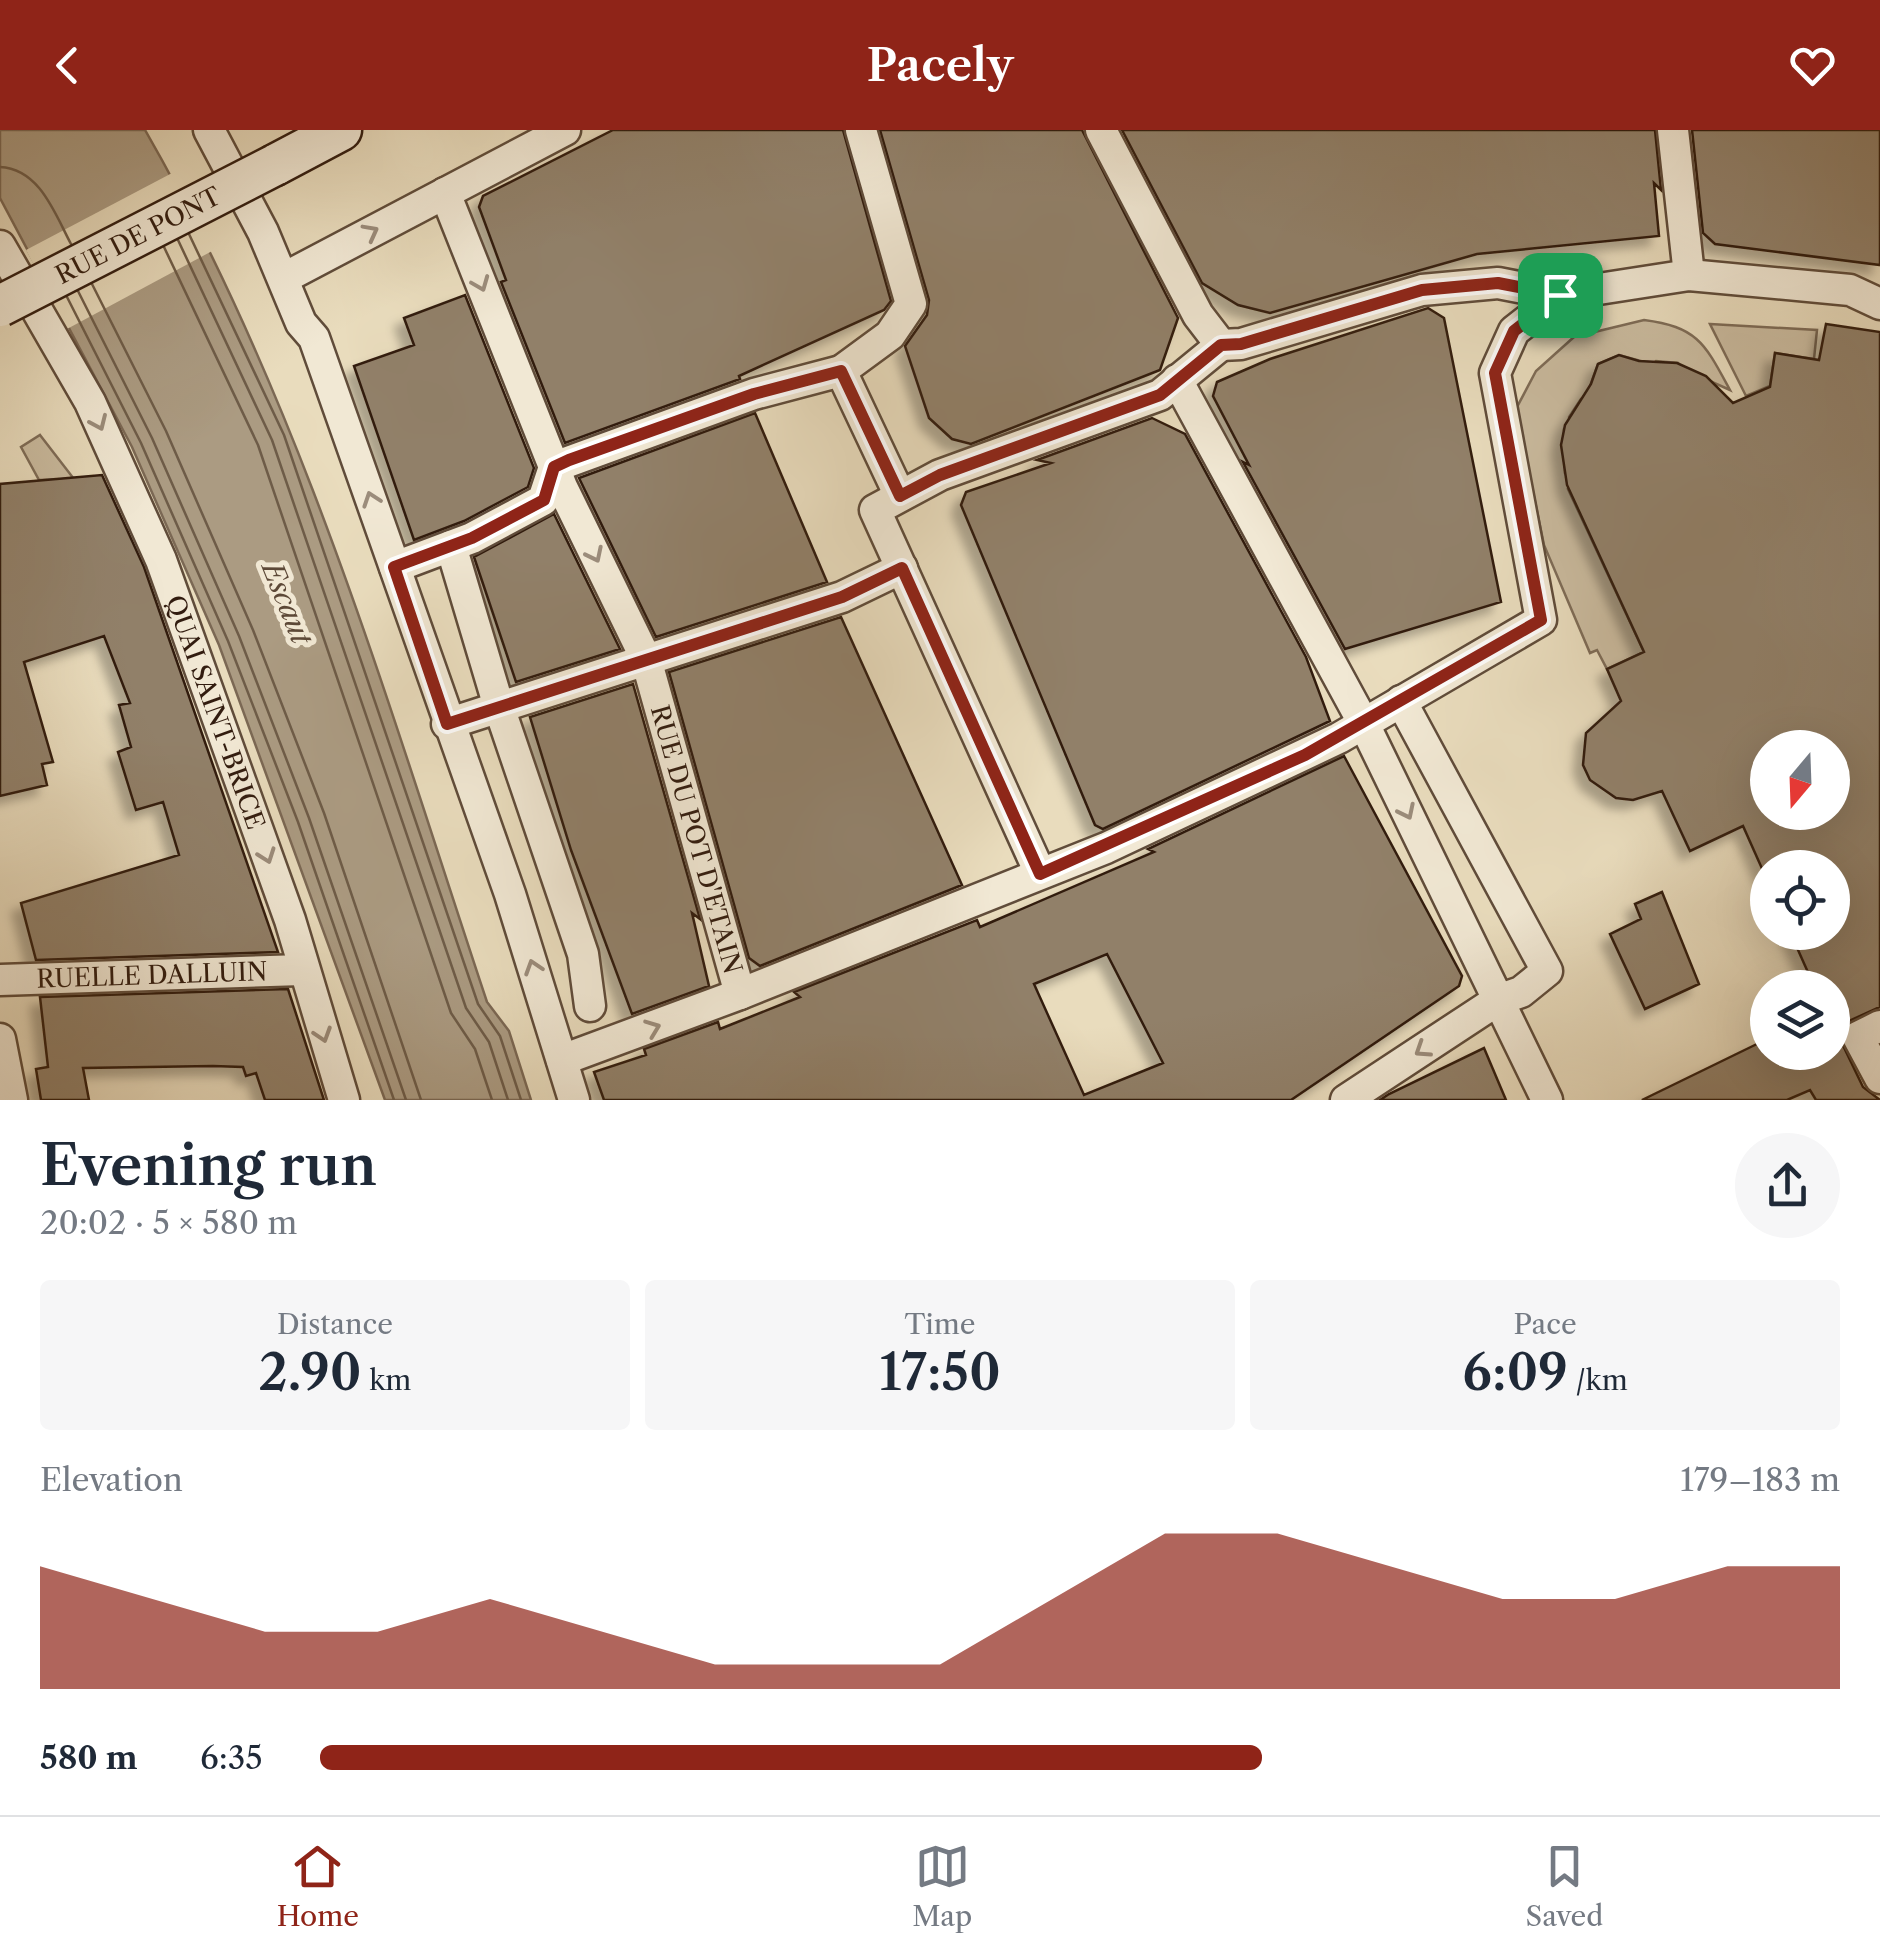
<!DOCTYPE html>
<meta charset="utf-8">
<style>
:root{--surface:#fff;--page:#f6f6f7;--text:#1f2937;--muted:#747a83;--line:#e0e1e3;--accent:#8f2418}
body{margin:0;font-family:"Libre Caslon Text",serif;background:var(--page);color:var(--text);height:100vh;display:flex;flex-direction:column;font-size:38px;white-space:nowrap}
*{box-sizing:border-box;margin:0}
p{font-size:32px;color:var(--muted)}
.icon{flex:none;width:55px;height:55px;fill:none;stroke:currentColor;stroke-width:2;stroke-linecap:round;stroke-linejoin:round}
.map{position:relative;height:970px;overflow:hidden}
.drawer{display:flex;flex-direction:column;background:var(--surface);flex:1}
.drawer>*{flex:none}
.needle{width:65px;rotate:199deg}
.tools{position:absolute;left:1750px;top:600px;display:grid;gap:20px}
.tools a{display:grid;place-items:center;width:100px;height:100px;border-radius:50%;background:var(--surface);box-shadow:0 10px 40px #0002;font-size:50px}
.pin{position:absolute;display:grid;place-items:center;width:85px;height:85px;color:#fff;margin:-42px;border-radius:20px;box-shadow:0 5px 15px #0006}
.round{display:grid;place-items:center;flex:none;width:105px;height:105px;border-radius:52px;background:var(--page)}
.overview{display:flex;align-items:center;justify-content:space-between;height:170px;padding:0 40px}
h1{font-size:55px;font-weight:600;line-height:75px}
.stats{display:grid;grid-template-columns:repeat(3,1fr);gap:15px;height:170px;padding:10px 40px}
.stats div{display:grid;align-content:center;border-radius:10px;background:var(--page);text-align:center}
.stats b{font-size:50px;font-weight:600}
.stats small{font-size:28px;font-weight:400}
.stats p{font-size:28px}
.chart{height:280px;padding:20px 40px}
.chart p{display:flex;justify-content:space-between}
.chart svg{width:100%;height:180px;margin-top:10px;fill:var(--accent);opacity:.7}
ul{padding:0 40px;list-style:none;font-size:32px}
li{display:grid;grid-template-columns:160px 120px 1fr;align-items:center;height:75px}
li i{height:25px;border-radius:12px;background:var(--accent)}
header{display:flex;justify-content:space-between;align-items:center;height:130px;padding:0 40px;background:var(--accent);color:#fff;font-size:45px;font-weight:600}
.menu{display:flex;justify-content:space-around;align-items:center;height:140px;border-top:2px solid var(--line);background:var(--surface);font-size:28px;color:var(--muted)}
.menu a{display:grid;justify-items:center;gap:5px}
.menu .selected{color:var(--accent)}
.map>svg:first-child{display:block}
.green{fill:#cabb9f;stroke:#7e6c57;stroke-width:2.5}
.water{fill:#ab9b82;stroke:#7b6854;stroke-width:2.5}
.pier{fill:#e9dcbd}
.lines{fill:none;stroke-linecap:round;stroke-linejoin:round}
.shore{stroke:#6e5c48;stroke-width:2.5}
.building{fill:#918069;stroke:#321c0f;stroke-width:2.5;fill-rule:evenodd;filter:url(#shadow)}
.street-casing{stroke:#604c3a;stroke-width:35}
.secondary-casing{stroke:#321c0f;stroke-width:45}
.street{stroke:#f1e8d4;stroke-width:30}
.secondary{stroke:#f1e8d4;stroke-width:40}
.secondary-bridge-casing{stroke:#321c0f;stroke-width:45;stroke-linecap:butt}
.secondary-bridge{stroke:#f1e8d4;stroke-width:40}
.oneway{stroke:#9b8c7b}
.route-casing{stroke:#fff;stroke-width:20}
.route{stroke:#8f2418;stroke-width:12}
.labels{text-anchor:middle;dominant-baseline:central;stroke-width:10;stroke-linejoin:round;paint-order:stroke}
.street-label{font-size:25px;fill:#321c0f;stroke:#f1e8d4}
.water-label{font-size:28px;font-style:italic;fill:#5c4837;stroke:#f1e8d4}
</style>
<header><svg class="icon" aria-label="back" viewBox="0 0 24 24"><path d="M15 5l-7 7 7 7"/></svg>Pacely<svg class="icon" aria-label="heart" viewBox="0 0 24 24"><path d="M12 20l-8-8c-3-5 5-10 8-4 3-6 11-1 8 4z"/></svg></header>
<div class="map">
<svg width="1880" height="970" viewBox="0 0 1880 970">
<defs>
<filter id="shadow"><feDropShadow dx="-9" dy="9" stdDeviation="5" flood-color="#0004"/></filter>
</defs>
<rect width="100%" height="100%" fill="#e9dcbd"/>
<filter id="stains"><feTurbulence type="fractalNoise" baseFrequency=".002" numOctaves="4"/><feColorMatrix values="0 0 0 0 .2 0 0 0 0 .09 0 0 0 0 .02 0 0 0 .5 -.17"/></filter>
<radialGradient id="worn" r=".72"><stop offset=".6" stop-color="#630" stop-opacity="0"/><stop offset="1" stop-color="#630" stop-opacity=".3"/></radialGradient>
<path class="green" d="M 1644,190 C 1698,197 1705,214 1730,260 L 1710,251 L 1686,251 L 1678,233 L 1656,231 L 1644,244 L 1641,231 L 1619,225 L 1598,234 L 1590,256 L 1598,266 L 1581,269 L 1569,287 L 1576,302 L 1564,300 L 1565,343 L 1579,353 L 1568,359 L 1644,522 L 1607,539 L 1597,520 L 1590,523 L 1544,415 L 1516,279 L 1536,241 L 1574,207 Z
M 1710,194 L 1817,200 L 1814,229 L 1775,223 L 1770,256 L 1746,266 Z
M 40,305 L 74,349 L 39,350 L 21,317 Z"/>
<path class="water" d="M 0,0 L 145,0 C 302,273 388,575 487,872 L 509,901 L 531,970 L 385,970 L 219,515 L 132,317 L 0,68 Z"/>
<path class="pier" d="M 174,42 L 214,120 L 67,199 L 26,120 Z"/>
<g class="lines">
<path class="shore" d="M 0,37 C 40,39 55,84 71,114
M 189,104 L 284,305 L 478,874 L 500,906 L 521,970
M 178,110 L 272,310 L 466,878 L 489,912 L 508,970
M 164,117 L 258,315 L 451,883 L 475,919 L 492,970
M 92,154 L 166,301 L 253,500 L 324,683 L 421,970
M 78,161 L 152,308 L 239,506 L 309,688 L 406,970
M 67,167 L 141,313 L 228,511 L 298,692 L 394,970"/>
</g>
<path class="building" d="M 613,0 L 843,0 L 891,171 L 884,180 L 739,246 L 740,249 L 565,313 L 501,152 L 506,150 L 479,77 L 483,66 Z
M 880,0 L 1082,0 L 1178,188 L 1160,240 L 971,314 L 952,309 L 929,288 L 905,216 L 927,185 L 929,170 Z
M 1122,0 L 1655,0 L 1661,60 L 1654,53 L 1659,106 L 1477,124 L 1270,183 L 1238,175 L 1202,153 Z
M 1692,0 L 1880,0 L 1880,135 L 1715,114 L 1703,103 Z
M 465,165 L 534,338 L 528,357 L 464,391 L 414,410 L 354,236 L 414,215 L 404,188 Z
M 1428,178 L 1444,188 L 1501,472 L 1345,519 L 1243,332 L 1249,335 L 1213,266 L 1217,252 L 1270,229 Z
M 1826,194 L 1880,202 L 1880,877 L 1849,891 L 1839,907 L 1863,957 L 1880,970 L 1816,970 L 1810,960 L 1787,970 L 1642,970 L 1759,913 L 1765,922 L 1832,922 L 1832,858 L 1815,858 L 1790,802 L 1832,802 L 1832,738 L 1768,738 L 1768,752 L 1743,696 L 1690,721 L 1662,661 L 1633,670 L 1616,668 L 1590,650 L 1583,635 L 1586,603 L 1621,571 L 1607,539 L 1644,522 L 1567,355 L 1561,315 L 1565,295 L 1591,254 L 1598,234 L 1619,225 L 1639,231 L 1677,233 L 1706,246 L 1733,273 L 1770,257 L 1775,223 L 1819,230 ZM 1768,618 L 1832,618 L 1832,682 L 1768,682 Z
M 755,283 L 827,452 L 656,507 L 579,348 Z
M 1152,288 L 1185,304 L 1306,527 L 1330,591 L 1103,699 L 1095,695 L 961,375 L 966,362 L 1051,333 L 1037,330 Z
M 102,345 L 144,437 L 278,822 L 36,830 L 21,773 L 179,725 L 163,672 L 136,680 L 118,622 L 131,617 L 119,575 L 130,573 L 104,506 L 24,532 L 53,632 L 42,634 L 47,655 L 0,666 L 0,354 Z
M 554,384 L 620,519 L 516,552 L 474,427 Z
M 841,487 L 962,755 L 760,836 L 749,828 L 669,542 Z
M 633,554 L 700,789 L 692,783 L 709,856 L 632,884 L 571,720 L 530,587 Z
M 1344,626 L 1462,846 L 1459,856 L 1291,970 L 604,970 L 594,942 L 646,925 L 644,919 L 718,892 L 720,899 L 800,867 L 794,862 L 977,790 L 980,797 L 1154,722 L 1148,719 ZM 1107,824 L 1163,933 L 1084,965 L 1034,854 Z
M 1662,762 L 1699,854 L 1645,879 L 1610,804 L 1641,789 L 1635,774 Z
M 288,859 L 324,970 L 265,970 L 256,943 L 246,946 L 243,937 L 213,936 L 83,938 L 89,970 L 41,970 L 36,939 L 48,937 L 40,867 Z
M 1484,918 L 1506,970 L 1380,970 L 1389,964 Z"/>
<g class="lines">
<defs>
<g id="street">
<path d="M 209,0 L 263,102 L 301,193 L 314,208 L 510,764 L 574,970"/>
<path d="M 1101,0 L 1198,185 L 1221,215"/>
<path d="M 1673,0 L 1689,145"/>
<path id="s1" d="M 445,63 L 562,357 L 646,529 L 740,864"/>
<path id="s2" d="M 0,116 L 90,272 L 161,430 L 290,790 L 344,970"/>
<path d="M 284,148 L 565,0"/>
<path d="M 1221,215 L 1241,214 L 1422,160 L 1498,153 L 1560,165 L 1689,145 L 1850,160 L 1880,174"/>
<path d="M 841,241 L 890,205 L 911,174 L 861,0"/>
<path d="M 1177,250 L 1364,594 L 1547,970"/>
<path d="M 554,337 L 754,264 L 841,241 L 900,366"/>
<path d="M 451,416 L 499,577 L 583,824 L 590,876"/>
<path d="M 395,437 L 472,408 L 543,370 L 554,337"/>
<path d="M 447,594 L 842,467 L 902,438"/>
<path d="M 1040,743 L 875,380 L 940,345 L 1160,265 L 1221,215"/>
<path id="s3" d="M 0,850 L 302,840"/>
<path d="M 1880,896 L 1858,907 L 1880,948"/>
<path d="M 0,909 L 12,970"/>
<path d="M 562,930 L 740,864 L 1106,718 L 1339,608 L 1541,490 L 1495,243 L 1514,201 L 1560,165"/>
<path d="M 1346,970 L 1498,870 L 1521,862 L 1547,841 L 1401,571"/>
</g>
<path id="secondary" d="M 275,35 L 341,0"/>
</defs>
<use href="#street" class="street-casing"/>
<use href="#secondary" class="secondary-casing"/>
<use href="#street" class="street"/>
<use href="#secondary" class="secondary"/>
<defs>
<g id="secondary-bridge">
<path id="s4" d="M 0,176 L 275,35"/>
</g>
</defs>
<use href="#secondary-bridge" class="secondary-bridge-casing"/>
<use href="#secondary-bridge" class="secondary-bridge"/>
</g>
<defs><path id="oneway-chevron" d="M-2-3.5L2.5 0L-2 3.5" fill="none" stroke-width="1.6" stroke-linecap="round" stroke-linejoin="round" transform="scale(2.5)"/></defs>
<g class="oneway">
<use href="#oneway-chevron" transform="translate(371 102) rotate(-28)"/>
<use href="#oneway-chevron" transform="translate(481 154) rotate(68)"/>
<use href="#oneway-chevron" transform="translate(99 293) rotate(66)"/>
<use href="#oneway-chevron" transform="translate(371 369) rotate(-109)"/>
<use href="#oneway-chevron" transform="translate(595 425) rotate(64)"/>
<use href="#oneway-chevron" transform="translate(1407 682) rotate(64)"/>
<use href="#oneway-chevron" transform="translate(267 726) rotate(70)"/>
<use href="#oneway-chevron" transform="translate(533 837) rotate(-108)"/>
<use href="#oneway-chevron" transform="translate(653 898) rotate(-21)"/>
<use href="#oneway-chevron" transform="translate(323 905) rotate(72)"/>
<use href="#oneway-chevron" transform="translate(1422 920) rotate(147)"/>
</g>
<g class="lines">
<defs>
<path id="route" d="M 1498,153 L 1560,165 L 1514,201 L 1495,243 L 1541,490 L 1305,625 L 1040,744 L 902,438 L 842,467 L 447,594 L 394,437 L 472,408 L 544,370 L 554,337 L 569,330 L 754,264 L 841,241 L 900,366 L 940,345 L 1160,265 L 1221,215 L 1241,214 L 1422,160 Z"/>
</defs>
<use href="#route" class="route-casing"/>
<use href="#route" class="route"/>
</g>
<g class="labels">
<g class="street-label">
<text stroke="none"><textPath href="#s4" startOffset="155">RUE DE PONT</textPath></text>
<text stroke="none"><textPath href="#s2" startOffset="515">QUAI SAINT-BRICE</textPath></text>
<text stroke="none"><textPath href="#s1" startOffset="695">RUE DU POT D'ETAIN</textPath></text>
<text stroke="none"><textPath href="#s3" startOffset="152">RUELLE DALLUIN</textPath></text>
</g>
<g class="water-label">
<text transform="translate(287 473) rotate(68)">Escaut</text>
</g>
</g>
<rect width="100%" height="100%" filter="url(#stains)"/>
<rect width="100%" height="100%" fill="url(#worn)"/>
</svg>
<div class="tools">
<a><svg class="needle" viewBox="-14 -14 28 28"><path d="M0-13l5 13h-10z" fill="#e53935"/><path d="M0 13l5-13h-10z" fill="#747a83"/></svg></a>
<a><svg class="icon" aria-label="locate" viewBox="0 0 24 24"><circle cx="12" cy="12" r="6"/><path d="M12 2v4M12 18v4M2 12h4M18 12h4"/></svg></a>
<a><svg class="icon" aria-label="layers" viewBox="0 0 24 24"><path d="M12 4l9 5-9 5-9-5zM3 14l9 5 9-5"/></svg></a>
</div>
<div class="pin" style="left:1560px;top:165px;background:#1e9e55"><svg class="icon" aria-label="arrive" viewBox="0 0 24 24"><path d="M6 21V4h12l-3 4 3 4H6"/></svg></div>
</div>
<section class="drawer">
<div class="overview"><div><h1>Evening run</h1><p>20:02 · 5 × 580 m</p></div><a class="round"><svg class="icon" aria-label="share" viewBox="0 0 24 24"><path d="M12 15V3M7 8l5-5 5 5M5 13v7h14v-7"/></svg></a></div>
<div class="stats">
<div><p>Distance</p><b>2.90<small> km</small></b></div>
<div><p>Time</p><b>17:50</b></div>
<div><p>Pace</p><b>6:09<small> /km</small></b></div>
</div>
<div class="chart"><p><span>Elevation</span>179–183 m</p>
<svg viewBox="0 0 160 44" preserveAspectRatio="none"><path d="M0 44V14L10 22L20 30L30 30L40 22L50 30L60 38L70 38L80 38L90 22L100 6L110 6L120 14L130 22L140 22L150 14L160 14V44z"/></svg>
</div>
<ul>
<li><b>580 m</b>6:35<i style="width:62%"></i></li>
</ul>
</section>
<nav class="menu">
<a class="selected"><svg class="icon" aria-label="home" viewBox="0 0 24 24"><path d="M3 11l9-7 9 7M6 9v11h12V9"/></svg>Home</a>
<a><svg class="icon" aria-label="map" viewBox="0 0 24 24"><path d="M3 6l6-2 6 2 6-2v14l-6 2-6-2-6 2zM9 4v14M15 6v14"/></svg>Map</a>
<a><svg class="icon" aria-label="saved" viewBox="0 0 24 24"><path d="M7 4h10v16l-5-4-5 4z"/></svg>Saved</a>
</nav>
